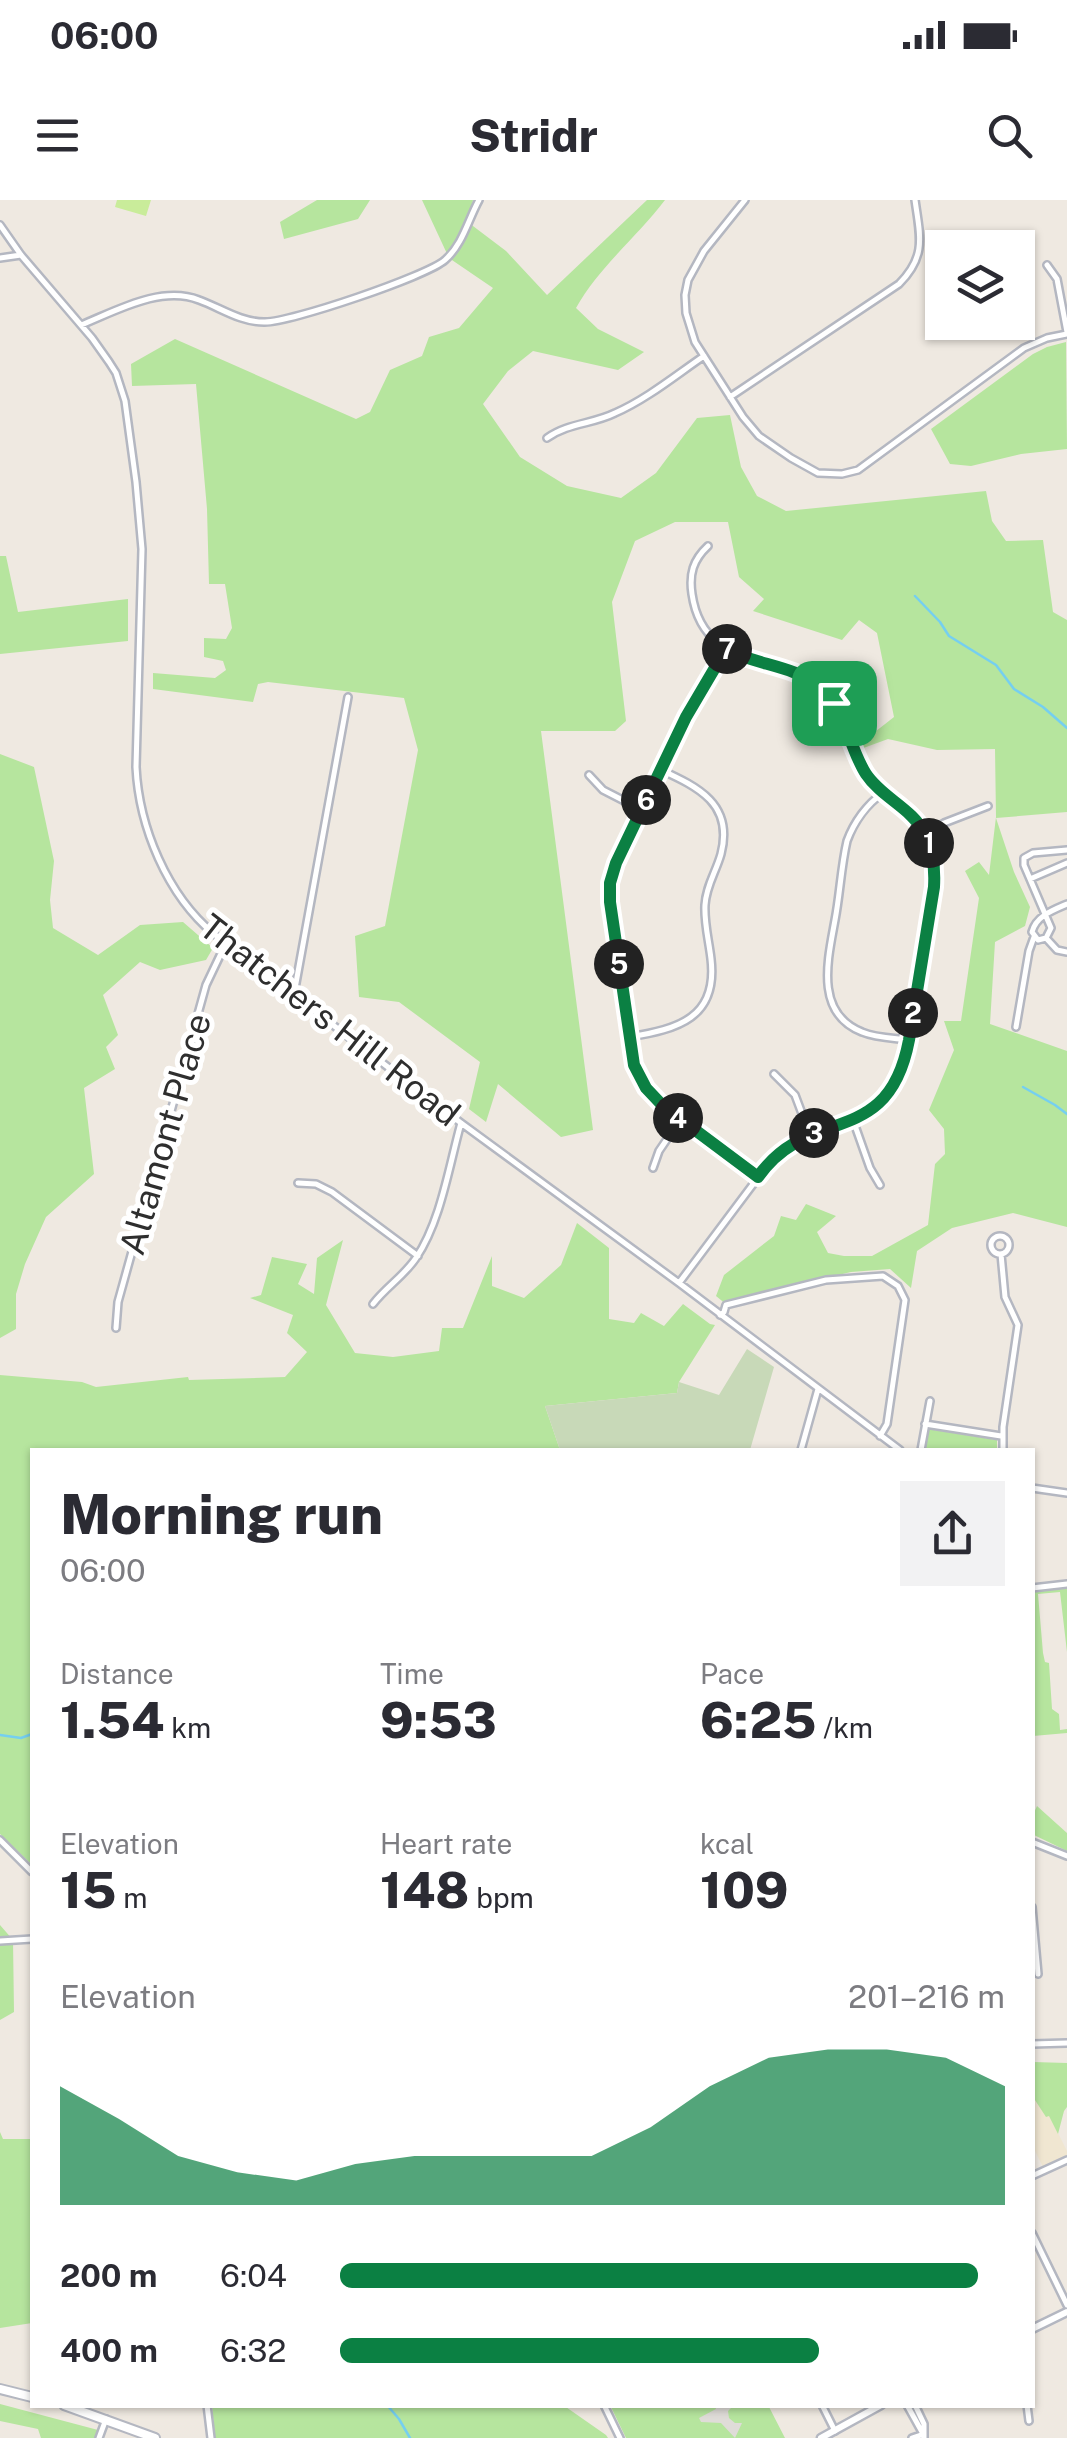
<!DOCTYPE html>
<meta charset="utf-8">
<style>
:root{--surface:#fff;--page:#f2f2f3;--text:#2b2b33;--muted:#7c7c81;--accent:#0b8043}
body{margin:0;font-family:"Public Sans",sans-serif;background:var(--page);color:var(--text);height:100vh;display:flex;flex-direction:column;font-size:38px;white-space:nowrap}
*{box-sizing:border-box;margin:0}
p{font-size:32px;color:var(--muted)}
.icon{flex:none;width:55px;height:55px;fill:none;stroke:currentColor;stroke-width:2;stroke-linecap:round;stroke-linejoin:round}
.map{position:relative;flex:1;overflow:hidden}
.panel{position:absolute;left:30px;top:1248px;width:1005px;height:960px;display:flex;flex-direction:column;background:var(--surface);border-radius:0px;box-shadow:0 2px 8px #0004}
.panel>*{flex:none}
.controls{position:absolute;left:925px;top:30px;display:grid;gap:20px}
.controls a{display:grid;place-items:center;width:110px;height:110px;border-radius:0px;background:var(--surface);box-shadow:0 2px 8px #0004;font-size:50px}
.pin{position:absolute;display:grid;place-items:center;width:85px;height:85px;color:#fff;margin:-42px;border-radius:20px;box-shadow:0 5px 15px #0006}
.km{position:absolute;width:50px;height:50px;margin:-25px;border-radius:50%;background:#222;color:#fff;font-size:28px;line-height:50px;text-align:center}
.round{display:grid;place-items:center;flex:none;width:105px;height:105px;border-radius:0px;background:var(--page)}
.summary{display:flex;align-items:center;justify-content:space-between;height:170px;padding:0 30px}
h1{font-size:55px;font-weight:800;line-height:75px}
.metrics{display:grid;grid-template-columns:repeat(3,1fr);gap:15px;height:170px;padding:10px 30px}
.metrics div{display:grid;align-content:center}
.metrics b{font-size:50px;font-weight:800}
.metrics small{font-size:28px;font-weight:400}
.metrics p{font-size:28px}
.chart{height:280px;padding:20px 30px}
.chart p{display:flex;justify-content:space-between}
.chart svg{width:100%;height:180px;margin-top:10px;fill:var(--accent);opacity:.7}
ul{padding:0 30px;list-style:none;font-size:32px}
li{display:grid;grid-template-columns:160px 120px 1fr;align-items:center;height:75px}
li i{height:25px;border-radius:12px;background:var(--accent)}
.status{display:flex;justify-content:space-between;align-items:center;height:70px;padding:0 50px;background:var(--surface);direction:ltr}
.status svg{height:28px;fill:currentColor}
header{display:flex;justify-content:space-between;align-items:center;height:130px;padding:0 30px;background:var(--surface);font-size:45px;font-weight:800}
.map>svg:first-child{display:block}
.education{fill:#f0e6d1}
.green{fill:#b6e59e}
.cemetery{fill:#c8d9b8}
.pitch{fill:#c9ec9a}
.plaza{fill:#dfdcd8}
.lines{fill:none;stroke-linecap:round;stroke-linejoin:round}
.stream{stroke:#75cff0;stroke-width:2.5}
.minor-casing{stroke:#b4b7c1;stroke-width:10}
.tertiary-casing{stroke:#b4b7c1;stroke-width:11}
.secondary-casing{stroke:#b4b7c1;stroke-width:12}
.minor{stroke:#fff;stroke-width:5}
.tertiary{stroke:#fff;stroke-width:6}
.secondary{stroke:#fff;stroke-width:8}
.route-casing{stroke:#fff;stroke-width:20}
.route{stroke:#0b8043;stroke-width:12}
.labels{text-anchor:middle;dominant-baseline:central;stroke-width:10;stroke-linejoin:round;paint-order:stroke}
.street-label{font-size:35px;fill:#2e2e2e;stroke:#fff}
</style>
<div class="status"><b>06:00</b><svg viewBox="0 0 49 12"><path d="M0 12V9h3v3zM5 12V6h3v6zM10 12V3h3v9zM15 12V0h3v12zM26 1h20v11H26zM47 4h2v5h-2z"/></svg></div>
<header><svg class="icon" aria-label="menu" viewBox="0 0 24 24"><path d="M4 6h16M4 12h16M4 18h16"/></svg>Stridr<svg class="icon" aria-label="search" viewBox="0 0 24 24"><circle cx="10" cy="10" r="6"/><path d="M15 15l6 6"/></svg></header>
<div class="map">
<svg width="1067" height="2238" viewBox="0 0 1067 2238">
<rect width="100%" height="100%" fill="#efe9e1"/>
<path class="education" d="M 1032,1881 L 1067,1951 L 1067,1960 L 1045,1971 L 1033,1947 Z"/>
<path class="green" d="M 317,0 L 370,0 L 358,19 L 284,39 L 280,22 Z
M 422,0 L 473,0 L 469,23 L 506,51 L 547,95 L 647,0 L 665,0 C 637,37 599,67 576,108 L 598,129 L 644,152 L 618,170 L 533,151 L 508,171 L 483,204 L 520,257 L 567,286 L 621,298 L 656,273 L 697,218 L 730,215 L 741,267 L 757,296 L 786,311 L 986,291 L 992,321 L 1006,341 L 1043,340 L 1053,412 L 1067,420 L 1067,612 L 996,618 L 1014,672 L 1030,707 L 1025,726 L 995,742 L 990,824 L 1067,851 L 1067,1027 L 1013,1013 L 952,1028 L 917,1051 L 911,1088 L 890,1069 L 851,1072 L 730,1101 L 727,1105 L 716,1096 L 724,1075 L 774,1036 L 781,1016 L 796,1020 L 806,1004 L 836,1016 L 817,1032 L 828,1053 L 844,1056 L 872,1056 L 928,1025 L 935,964 L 945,954 L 944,929 L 929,910 L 954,850 L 944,821 L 961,821 L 979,698 L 965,671 L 979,662 L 989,675 L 996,617 L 995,549 L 937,550 L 888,539 L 858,550 L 857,546 L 894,517 L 877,433 L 859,420 L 842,440 L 753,411 L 764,399 L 739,377 L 728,322 L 675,322 L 635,341 L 612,402 L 626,521 L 615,531 L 541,531 L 593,930 L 561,937 L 498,884 L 486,922 L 469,909 L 480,862 L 399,802 L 359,797 L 355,736 L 385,726 L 418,550 L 404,498 L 268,482 L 258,484 L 253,502 L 153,489 L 153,473 L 215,478 L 226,470 L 223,461 L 204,457 L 204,438 L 226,439 L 232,428 L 225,384 L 209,384 L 207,309 L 196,184 L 132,186 L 131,164 L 175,139 L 356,219 L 370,212 L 390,170 L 422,156 L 429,137 L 459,128 L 493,88 L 449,58 Z
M 1066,142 L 1067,249 L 1021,254 L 971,266 L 950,264 L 931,229 L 1033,154 L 1047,147 Z
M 0,356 L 6,356 L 18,412 L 128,399 L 128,441 L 0,454 Z
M 0,554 L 34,567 L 54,661 L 50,700 L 53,728 L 98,755 L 140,725 L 183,722 L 213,748 L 206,760 L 160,770 L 140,762 L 103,795 L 118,835 L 106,847 L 115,869 L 84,888 L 94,974 L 46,1017 L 25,1064 L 16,1094 L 16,1129 L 0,1138 Z
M 577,1023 L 609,1048 L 609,1119 L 634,1123 L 641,1113 L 664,1126 L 683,1104 L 710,1124 L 715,1125 L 679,1182 L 677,1193 L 545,1206 L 560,1250 L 32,1250 L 32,1665 L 0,1634 L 0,1175 L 82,1182 L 96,1187 L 188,1177 L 189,1180 L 285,1177 L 307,1152 L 287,1133 L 293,1115 L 250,1098 L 261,1095 L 272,1057 L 307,1064 L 298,1084 L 314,1094 L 317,1058 L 343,1040 L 326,1105 L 355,1153 L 393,1157 L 439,1151 L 442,1128 L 463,1128 L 492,1056 L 492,1086 L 524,1098 L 561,1065 Z
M 928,1229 L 997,1240 L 997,1250 L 924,1250 Z
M 1067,1387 L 1067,1452 L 1060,1392 L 1038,1394 L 1043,1453 L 1045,1462 L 1049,1463 L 1052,1509 L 1059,1514 L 1060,1530 L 1067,1529 L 1067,1533 L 1033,1536 L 1033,1391 Z
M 1037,1606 L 1067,1633 L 1067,1651 L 1034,1635 L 1033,1615 Z
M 0,1725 L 13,1740 L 14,1812 L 0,1820 Z
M 1033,1862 L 1067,1863 L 1067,1907 L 1064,1911 L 1058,1934 L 1049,1916 L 1046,1917 L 1033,1897 Z
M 0,1932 L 3,1939 L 32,1939 L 32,2123 L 0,2128 Z
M 0,2204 L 98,2230 L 97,2238 L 41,2238 L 38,2229 L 0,2221 Z
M 212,2205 L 563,2205 L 606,2235 L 608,2238 L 215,2238 Z
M 610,2205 L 768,2205 L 785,2238 L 626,2238 Z"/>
<path class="cemetery" d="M 747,1149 L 774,1167 L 750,1250 L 560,1250 L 545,1206 L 677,1193 L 679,1182 L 719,1195 Z"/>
<path class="pitch" d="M 117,0 L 151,0 L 146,16 L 115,7 Z"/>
<path class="plaza" d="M 715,2205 L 733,2206 L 728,2211 L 729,2218 L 735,2223 L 742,2223 L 735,2238 L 721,2223 L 701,2222 L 699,2218 L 716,2209 Z"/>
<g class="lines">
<path class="stream" d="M 915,396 L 940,422 L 949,436 L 996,465 L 1014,489 L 1043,507 L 1067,528
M 1023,887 L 1055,905 L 1067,914
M 0,1535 L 21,1538 L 32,1534
M 387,2205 L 399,2219 L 410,2238"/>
<defs>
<path id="minor" d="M 745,0 L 704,51 L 688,80 L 685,95 L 686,113 L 695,142 L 743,217 L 759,236 L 791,258 L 818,273 L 842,274 L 858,270 L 1024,148 L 1047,138 L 1067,134
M 0,25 L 21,55 L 92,138 L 109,162 L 116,173 L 125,201 L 136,282 L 142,349 L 136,567 C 139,627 167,695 214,734 L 461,923 L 679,1083 L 900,1250
M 0,58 L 21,55
M 1047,65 L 1057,79 L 1067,132
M 81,125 C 116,111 161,85 199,100 C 221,108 240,122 264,122 C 289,123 427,76 445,60 C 463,44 468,20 479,0
M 730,197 L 899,84 C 927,56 920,36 915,0
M 547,238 C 568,223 593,224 615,213 C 647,199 676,175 704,156
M 726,449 L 686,517 L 616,663 L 610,683 L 610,702 L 631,855 L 641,881 L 663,907 L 758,977
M 589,575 L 603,590 L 642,610
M 883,593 C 867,604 854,622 847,641 C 841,667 840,694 835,720 C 828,759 814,813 862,832 C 876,838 894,838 909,840
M 925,634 L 944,623 L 988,606
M 1067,650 L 1033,653 L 1024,658 L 1024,665 L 1051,728 L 1046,738 L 1038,740 L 1032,732 C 1036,716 1053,710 1067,704
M 1030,679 L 1067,663
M 1046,738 L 1057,750 L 1067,752
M 294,794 L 348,497
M 1016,827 L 1029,751 L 1034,737
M 629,837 C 678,829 718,818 711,759 C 709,741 704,723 705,705 C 706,686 716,672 721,654 C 734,604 698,587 661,570
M 774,874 L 795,895 L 810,935
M 853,920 L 870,968 L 880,985
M 653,968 L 659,951 L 680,920
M 298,983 L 316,984 L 332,992 L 418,1056
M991 1045a9 9 0 1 1 18 0a9 9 0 1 1-18 0Z
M 1001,1054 L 1005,1097 L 1018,1125 L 1003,1227 L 1003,1250
M 679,1083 L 775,955 L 800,939 L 864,915 L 882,901 L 895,884 L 906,854 L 935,677 C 934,661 932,646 924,633 C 911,609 886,600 870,580 C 848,552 848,510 819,487 C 774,451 703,470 692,394 C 689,374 693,360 708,346
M 373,1104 C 386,1087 404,1076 416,1058 C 441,1021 449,966 461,923
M 720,1115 L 724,1112 L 726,1105 L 826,1080 L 883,1076 L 898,1086 L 905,1100 L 887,1224 L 880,1236
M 116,1128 L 118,1102 L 206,785 L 226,743
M 925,1224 L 1001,1236
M 801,1250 L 818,1189
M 921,1250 L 930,1201
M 1032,1288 L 1067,1293
M 1032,1388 L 1067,1384
M 0,1640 L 32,1672
M 1032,1642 L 1067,1656
M 1032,1707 L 1038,1774
M 0,1741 L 32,1739
M 1032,1844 L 1067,1843
M 1032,1976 L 1067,1960
M 1032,2033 L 1067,2105
M 207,2205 L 211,2238
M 604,2205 L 620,2238
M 822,2205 L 835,2231
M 907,2205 L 922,2232
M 915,2205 L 924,2224 L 924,2238
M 1027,2205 L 1029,2221
M 99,2238 L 106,2219
M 912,2238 L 924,2234"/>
<path id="tertiary" d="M 1032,2129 L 1067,2112
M 821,2238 L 881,2205"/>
<path id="secondary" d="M 0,2189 L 32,2197
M 64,2205 L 155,2238"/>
</defs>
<use href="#minor" class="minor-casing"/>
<use href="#tertiary" class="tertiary-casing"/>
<use href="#secondary" class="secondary-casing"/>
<use href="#minor" class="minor"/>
<use href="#tertiary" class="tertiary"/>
<use href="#secondary" class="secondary"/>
</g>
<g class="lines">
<defs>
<path id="route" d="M 726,449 C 755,465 792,465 819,486 C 846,508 848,546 866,574 C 882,598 912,608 925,634 C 934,651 935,669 934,687 L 909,840 C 888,951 810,903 758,977 L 663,906 L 646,888 L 634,865 L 610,702 L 610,683 L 616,663 L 686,517 Z"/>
</defs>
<use href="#route" class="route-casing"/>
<use href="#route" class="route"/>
</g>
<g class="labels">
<g class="street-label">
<text transform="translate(330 820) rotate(38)">Thatchers Hill Road</text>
<text transform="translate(165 934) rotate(-74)">Altamont Place</text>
</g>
</g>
</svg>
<div class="controls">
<a><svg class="icon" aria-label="layers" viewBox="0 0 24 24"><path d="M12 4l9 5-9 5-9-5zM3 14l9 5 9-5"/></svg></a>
</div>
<div class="pin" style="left:834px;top:503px;background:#1e9e55"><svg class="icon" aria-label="arrive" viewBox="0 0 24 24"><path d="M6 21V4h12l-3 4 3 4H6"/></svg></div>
<b class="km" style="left:929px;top:643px">1</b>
<b class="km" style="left:913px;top:813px">2</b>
<b class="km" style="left:814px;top:933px">3</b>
<b class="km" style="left:678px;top:918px">4</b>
<b class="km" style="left:619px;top:764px">5</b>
<b class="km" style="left:646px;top:600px">6</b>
<b class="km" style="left:727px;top:449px">7</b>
<section class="panel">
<div class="summary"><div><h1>Morning run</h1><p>06:00</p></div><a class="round"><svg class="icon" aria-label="share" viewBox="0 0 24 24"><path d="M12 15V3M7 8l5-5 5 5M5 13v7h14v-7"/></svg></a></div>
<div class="metrics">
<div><p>Distance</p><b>1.54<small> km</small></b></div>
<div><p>Time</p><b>9:53</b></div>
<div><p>Pace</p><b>6:25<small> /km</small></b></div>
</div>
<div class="metrics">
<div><p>Elevation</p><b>15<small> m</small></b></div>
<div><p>Heart rate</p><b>148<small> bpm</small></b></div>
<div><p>kcal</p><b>109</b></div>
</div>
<div class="chart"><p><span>Elevation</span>201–216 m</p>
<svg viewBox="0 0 160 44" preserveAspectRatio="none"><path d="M0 44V15L10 23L20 32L30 36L40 38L50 34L60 32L70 32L80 32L90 32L100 25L110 15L120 8L130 6L140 6L150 8L160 15V44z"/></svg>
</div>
<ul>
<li><b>200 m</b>6:04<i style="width:96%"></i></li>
<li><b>400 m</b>6:32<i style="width:72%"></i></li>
</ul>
</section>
</div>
